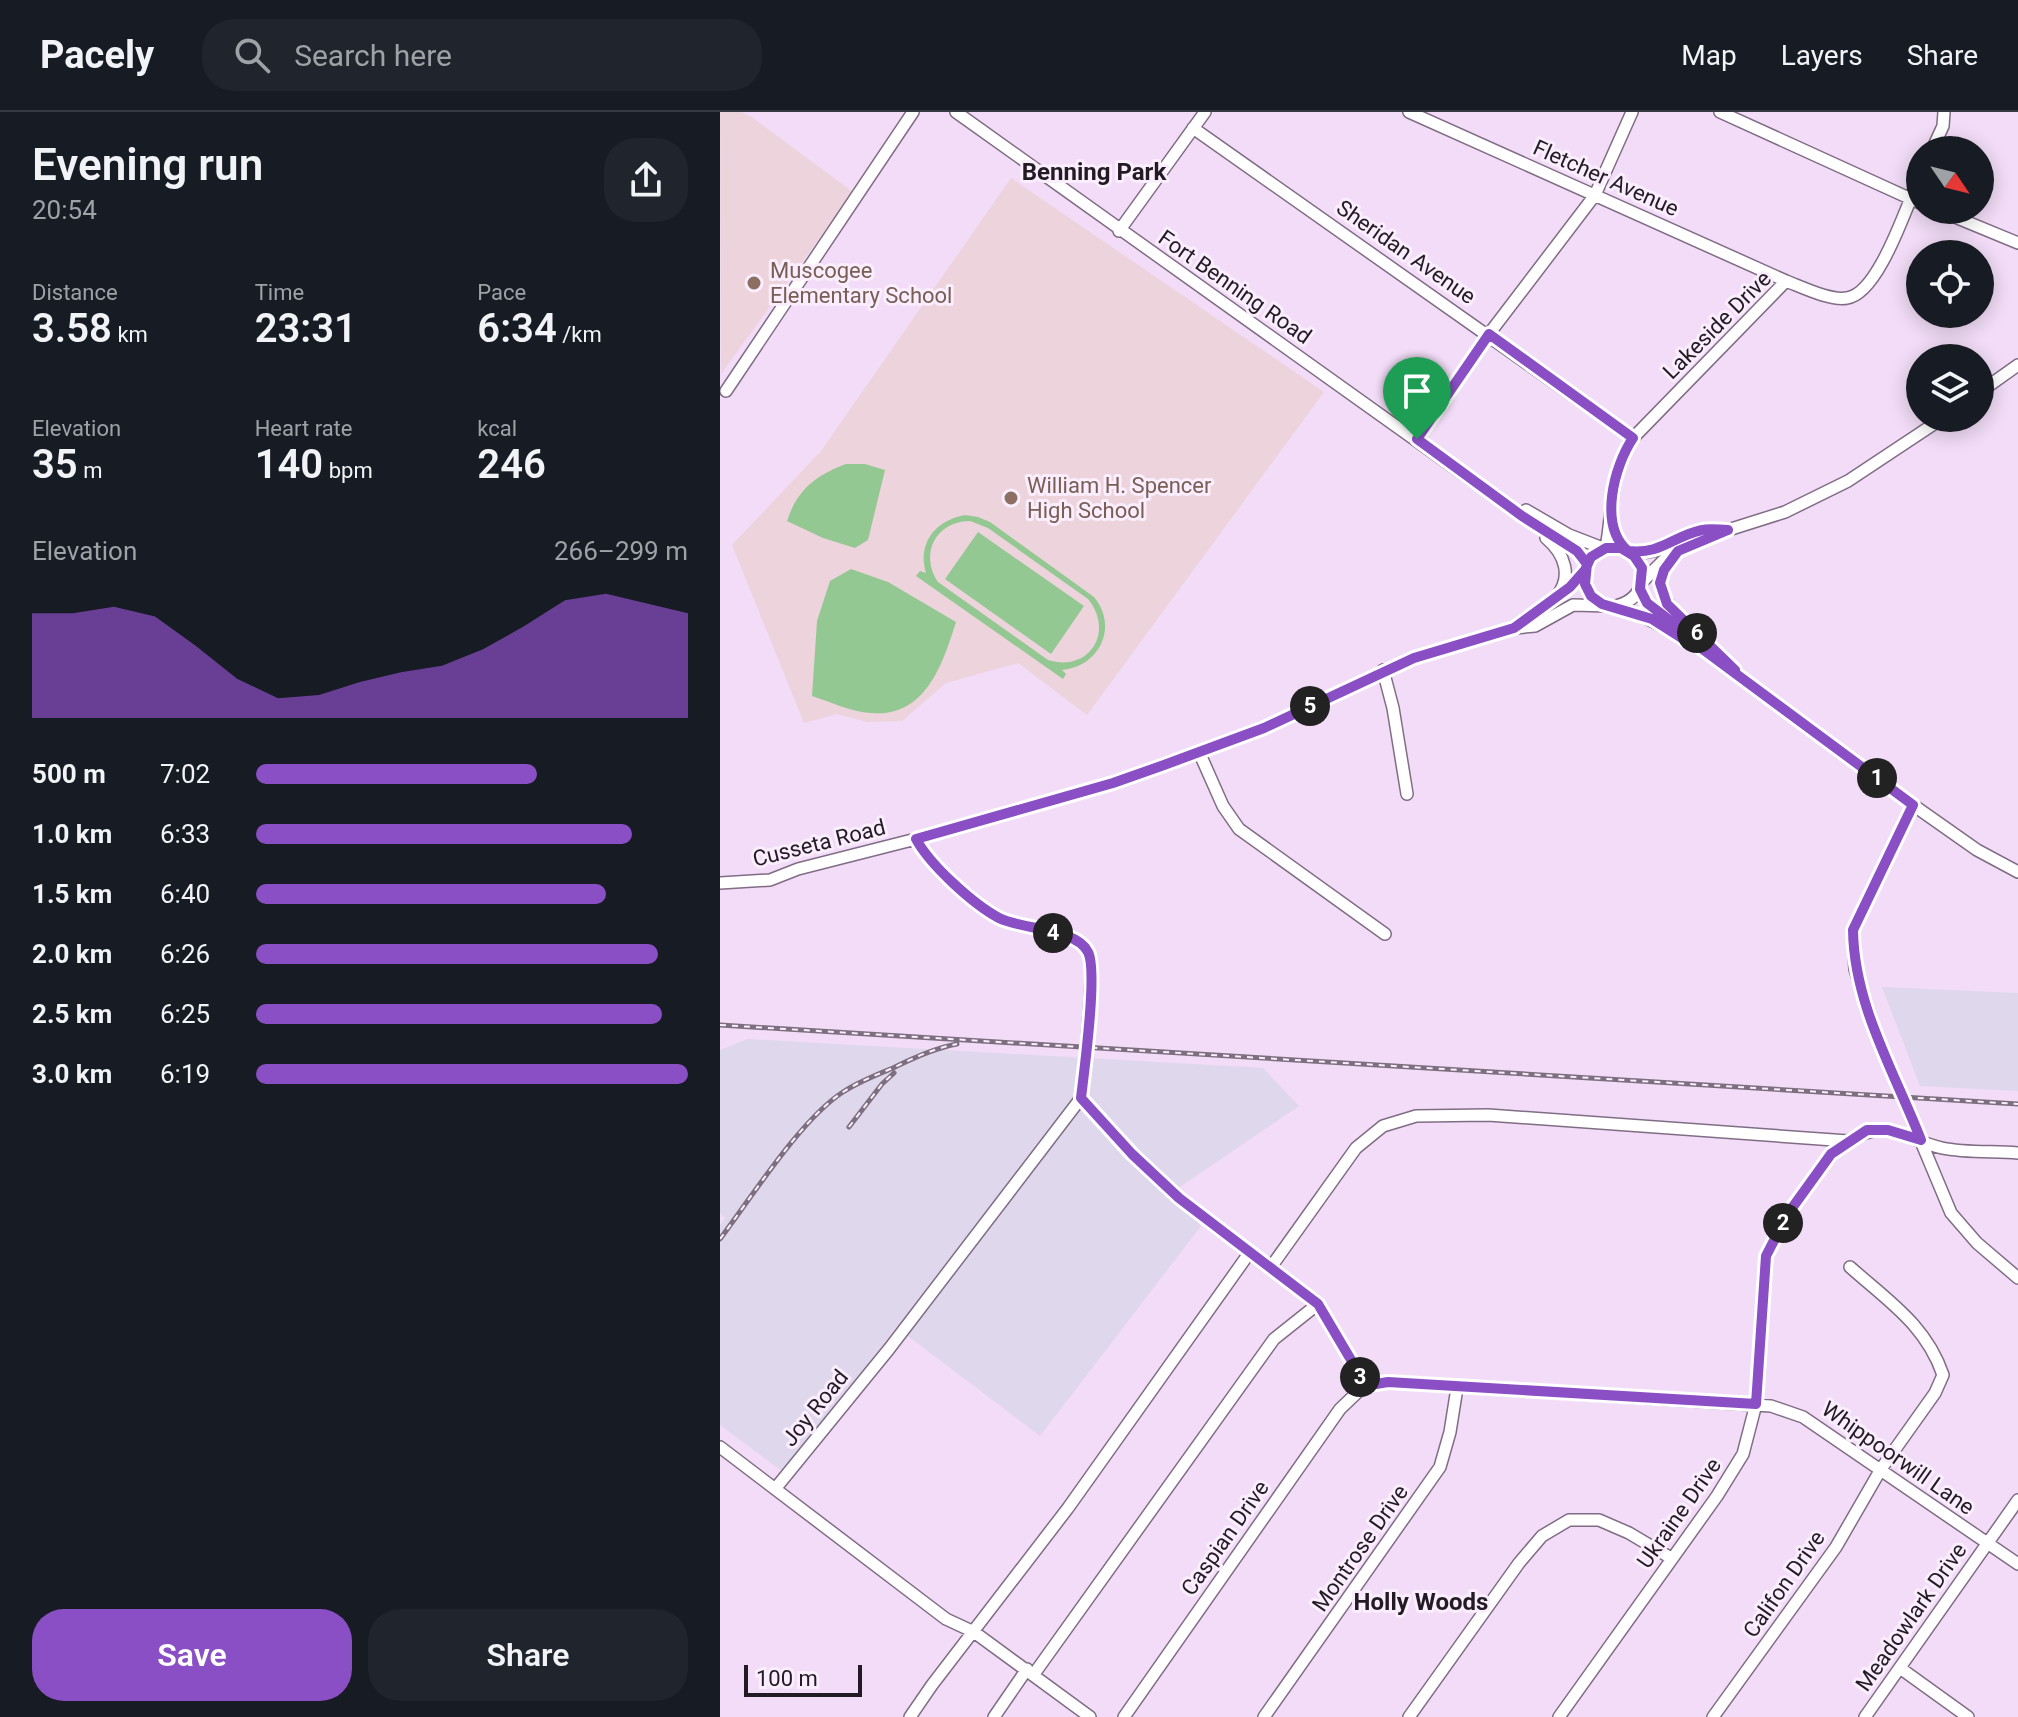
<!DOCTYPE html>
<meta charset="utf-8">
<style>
:root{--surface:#171b24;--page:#20242c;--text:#f1f3f6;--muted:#9ea1a6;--line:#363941;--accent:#8b4fc5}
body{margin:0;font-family:Roboto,sans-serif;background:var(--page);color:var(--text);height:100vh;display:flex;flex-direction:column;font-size:30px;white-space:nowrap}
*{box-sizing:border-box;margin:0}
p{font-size:26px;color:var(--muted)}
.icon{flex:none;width:44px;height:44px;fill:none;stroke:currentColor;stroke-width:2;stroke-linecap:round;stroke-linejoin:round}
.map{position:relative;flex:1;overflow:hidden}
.drawer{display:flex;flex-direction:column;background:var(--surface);width:720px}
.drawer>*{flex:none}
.needle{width:52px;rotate:125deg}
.fabs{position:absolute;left:1186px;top:24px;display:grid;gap:16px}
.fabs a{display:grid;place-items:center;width:88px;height:88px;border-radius:50%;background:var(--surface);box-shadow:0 4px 20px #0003;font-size:40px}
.scale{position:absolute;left:24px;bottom:20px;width:118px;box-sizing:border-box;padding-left:8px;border:4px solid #231b24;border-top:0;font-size:22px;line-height:28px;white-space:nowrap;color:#231b24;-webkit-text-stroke:6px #faedfd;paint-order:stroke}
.pin{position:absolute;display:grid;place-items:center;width:68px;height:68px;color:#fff;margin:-82px -34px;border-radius:50% 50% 50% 0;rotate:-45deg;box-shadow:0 0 8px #0007}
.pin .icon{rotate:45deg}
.km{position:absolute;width:40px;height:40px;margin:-20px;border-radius:50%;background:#222;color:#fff;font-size:22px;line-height:40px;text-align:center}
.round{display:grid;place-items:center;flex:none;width:84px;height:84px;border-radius:32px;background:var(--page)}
.head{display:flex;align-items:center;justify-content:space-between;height:136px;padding:0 32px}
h1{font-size:44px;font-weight:600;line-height:60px}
.metrics{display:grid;grid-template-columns:repeat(3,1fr);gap:12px;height:136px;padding:8px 32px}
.metrics div{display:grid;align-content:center}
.metrics b{font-size:40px;font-weight:600}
.metrics small{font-size:22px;font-weight:400}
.metrics p{font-size:22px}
.chart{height:224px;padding:16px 32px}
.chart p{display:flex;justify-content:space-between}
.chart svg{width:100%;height:144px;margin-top:8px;fill:var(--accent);opacity:.7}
.cta{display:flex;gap:16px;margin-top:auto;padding:16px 32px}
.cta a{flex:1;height:92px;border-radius:32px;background:var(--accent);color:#fff;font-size:32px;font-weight:600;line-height:92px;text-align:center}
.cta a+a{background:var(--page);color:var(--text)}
ul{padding:0 32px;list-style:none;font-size:26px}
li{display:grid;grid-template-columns:128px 96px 1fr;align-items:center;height:60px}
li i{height:20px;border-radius:10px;background:var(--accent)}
header{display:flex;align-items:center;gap:48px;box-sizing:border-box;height:112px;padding:0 40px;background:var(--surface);border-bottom:2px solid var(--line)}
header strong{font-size:38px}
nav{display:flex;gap:44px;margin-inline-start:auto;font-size:28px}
.search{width:560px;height:72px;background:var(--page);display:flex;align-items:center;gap:20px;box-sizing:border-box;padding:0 28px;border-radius:32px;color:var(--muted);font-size:30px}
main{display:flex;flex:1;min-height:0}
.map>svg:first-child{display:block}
.industrial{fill:#dfd7ec}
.education{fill:#edd3db}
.pitch{fill:#94c893;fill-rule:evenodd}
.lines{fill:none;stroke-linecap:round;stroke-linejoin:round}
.minor-casing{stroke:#806d85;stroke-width:14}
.minor{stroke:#fff;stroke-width:11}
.rail-casing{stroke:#7d6f7f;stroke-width:5}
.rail{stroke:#faedfd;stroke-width:2;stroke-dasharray:6;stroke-linecap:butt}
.route-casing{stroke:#fff;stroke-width:16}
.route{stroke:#8b4fc5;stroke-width:10}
.education-dot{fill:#8d6e63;stroke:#faedfd;stroke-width:3}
.labels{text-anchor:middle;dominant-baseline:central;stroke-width:6;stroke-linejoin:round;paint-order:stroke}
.street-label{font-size:22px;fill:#231b24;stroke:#faedfd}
.education-label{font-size:22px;fill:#785e54;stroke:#faedfd;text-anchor:start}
.neighbourhood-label{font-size:24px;font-weight:bold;fill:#231b24;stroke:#faedfd}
</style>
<header>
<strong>Pacely</strong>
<div class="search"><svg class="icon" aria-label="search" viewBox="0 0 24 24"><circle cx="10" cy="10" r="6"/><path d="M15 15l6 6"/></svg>Search here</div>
<nav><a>Map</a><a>Layers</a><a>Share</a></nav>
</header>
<main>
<section class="drawer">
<div class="head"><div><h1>Evening run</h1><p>20:54</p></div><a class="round"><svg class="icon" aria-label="share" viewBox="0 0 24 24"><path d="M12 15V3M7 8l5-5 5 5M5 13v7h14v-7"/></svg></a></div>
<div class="metrics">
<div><p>Distance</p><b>3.58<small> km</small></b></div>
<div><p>Time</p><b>23:31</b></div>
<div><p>Pace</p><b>6:34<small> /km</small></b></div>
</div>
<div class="metrics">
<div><p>Elevation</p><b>35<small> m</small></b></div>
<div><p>Heart rate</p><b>140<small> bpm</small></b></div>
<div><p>kcal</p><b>246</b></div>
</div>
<div class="chart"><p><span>Elevation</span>266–299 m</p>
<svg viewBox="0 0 160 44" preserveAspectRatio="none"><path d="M0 44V12L10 12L20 10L30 13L40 22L50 32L60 38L70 37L80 33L90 30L100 28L110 23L120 16L130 8L140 6L150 9L160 12V44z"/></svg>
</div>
<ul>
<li><b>500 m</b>7:02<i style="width:65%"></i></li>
<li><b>1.0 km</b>6:33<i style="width:87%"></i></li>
<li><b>1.5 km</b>6:40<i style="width:81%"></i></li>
<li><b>2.0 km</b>6:26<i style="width:93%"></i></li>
<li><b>2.5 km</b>6:25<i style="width:94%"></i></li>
<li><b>3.0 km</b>6:19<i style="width:100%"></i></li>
</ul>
<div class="cta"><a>Save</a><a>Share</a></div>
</section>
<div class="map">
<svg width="1298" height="1605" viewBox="0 0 1298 1605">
<rect width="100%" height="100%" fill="#f2dcf7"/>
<path class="industrial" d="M 1162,875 L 1298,881 L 1298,979 L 1200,974 Z
M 28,927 L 543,956 L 579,994 L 454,1079 L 481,1114 L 320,1324 L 176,1215 L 66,1362 L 0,1313 L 0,1113 L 5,1106 L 0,1101 L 0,938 Z"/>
<path class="education" d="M 0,0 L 21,0 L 33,6 L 133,80 L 1,262 Z
M 291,66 L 604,280 L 367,603 L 298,551 L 226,571 L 182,609 L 147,610 L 117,602 L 84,611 L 12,433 L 101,339 Z"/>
<path class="pitch" d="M 126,352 L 145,352 L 165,358 L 148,428 L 135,436 L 103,426 L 67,409 C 77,378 96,363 126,352 Z
M 245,403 L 258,405 L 270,410 L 374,485 C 399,515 379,555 342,558 L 346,562 L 343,567 L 196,464 L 200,459 L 206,461 C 197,432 215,408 245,403 ZM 250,409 L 268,416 L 368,487 C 395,520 369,561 328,548 L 218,470 C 199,442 216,409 250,409 Z
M 258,420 L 364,494 L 331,542 L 225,467 Z
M 131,457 L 168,470 L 236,510 C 223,551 206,606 151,601 C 131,600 111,590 92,584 L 97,509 L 110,469 Z"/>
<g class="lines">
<defs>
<path id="minor" d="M 236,0 L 802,404 L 857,439 L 867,452
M 689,0 L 1066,169
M 1000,0 L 1200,91
M 473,16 L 913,326
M 1212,38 L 1223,14 L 1224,0
M 1218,98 L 1298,131
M 399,119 L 485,0
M 6,279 L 193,0
M 1260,280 L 1298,253
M 697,327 L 769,222 L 875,83 L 912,0
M 806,398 L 849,423 L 885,437
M 826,426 C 845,442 853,465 836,485
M 886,436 C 893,397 890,360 913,326 L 1066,169 C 1082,175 1110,189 1127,186 C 1159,182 1187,92 1200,64
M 908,439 L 923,441 L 938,438 L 982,418 L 1008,418 L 1065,400 L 1128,369 L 1223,306
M 922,470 L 947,445
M 920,477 L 927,491 L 973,530 L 1193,693 L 1257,738 L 1298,760
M 896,494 C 912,490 922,480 923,463 C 915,418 854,434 866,473 C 867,479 871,484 876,488 C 884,494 895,494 905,497 C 925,505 942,513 960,525
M 794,515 L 850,475 L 865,458
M 991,535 C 967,512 913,474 957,440 C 969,431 989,426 1003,420
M 663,558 L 673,596 L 687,682
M 479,640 L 503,694 L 519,717 L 665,822
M 1193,693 L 1133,818 L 1135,857 L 1156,922 L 1231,1101 L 1257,1131 L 1298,1166
M 0,771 L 50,768 L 78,757 L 196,727 L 393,671 L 544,616 L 694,546 L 794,516 L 815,514 L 853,493 L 889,494
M 361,986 L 412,1042 L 459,1086 L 598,1192 L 634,1253 L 644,1274
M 551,1155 L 636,1036 L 663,1014 L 696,1004 L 768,1003 L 1128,1029 C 1169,1005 1182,1027 1222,1036 C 1245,1041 1275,1039 1298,1041
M 644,1274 L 668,1270 L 1051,1294 L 1083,1305 L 1298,1452
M 0,1335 L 226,1507 L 254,1520 L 370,1605
M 55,1377 L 169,1237 L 361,986 C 365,953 368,921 370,888 C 370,875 373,859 370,845 C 364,816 303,818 279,806 C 253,792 210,753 196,727
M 1180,1556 L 1248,1605
M 314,1562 L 554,1227 L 598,1192
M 190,1605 L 212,1573 L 348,1396 L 530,1140
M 274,1605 L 307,1557
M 404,1605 L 620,1297 L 644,1274
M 544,1605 L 720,1355 L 730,1320 L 737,1276
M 689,1605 L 799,1451 L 822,1424 L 849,1408 L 879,1408 L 909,1421 L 951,1446
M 839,1605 L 997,1384 L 1023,1342 L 1036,1292 L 1046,1144 L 1067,1103 L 1111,1042 L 1128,1029
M 993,1605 L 1116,1435 L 1161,1357 L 1215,1281 L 1223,1263 C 1206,1213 1168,1189 1130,1155
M 1145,1605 L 1298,1388"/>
</defs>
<use href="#minor" class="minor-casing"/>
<use href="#minor" class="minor"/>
<defs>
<path id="rail" d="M 0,913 L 1298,992
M 129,1015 L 162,972 L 174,961
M 0,1127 C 31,1086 81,1007 123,980 C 138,970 156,963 173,956 C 193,946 215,936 237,932"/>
</defs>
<use href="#rail" class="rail-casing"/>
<use href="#rail" class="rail"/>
</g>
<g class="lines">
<defs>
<path id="route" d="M 697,327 L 802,404 L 857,439 L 867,452 L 865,472 L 871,484 L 882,492 L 932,507 L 965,528 L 973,530 L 1193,693 L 1133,818 C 1134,893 1174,959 1201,1028 L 1168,1018 L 1147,1018 L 1111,1042 L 1067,1103 L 1046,1144 L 1036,1292 L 668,1270 L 644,1274 L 634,1253 L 598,1192 L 459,1086 L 412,1042 L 361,986 C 364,960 378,859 368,840 C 356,816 303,818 279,806 C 253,792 210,753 196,727 L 393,671 L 444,653 L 544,616 L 694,546 L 794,516 L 850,475 L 865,458 L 871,445 L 886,436 L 901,436 L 914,444 L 922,456 L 920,477 L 927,491 L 965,520 L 973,530 L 1015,558 L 947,492 L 940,471 L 944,458 L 958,439 L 1008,418 C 999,418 990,416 982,418 C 953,424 941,443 908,439 C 878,414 894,354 913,326 L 769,222 L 697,327"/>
</defs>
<use href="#route" class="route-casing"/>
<use href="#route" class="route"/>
</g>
<g class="education-dot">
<circle cx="34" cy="171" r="8"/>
<circle cx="291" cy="386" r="8"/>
</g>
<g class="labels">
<g class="street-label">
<text transform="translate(886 66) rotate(24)">Fletcher Avenue</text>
<text transform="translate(686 140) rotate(35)">Sheridan Avenue</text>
<text transform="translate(515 175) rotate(35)">Fort Benning Road</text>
<text transform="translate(997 213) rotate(-45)">Lakeside Drive</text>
<text transform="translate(99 731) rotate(-14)">Cusseta Road</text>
<text transform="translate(95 1296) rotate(-51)">Joy Road</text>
<text transform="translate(1178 1346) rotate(35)">Whippoorwill Lane</text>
<text transform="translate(959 1401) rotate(-55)">Ukraine Drive</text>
<text transform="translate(505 1426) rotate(-55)">Caspian Drive</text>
<text transform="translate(640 1436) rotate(-55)">Montrose Drive</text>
<text transform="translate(1064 1472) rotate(-55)">Califon Drive</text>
<text transform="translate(1191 1505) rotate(-55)">Meadowlark Drive</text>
</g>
<g class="education-label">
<text x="50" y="158">Muscogee<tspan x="50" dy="25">Elementary School</tspan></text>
<text x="307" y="373">William H. Spencer<tspan x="307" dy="25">High School</tspan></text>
</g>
<g class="neighbourhood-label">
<text x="374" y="60">Benning Park</text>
<text x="701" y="1490">Holly Woods</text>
</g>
</g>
</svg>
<div class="fabs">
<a><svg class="needle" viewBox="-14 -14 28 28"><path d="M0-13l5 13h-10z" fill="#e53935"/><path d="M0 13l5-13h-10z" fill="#9ea1a6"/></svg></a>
<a><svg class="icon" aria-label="locate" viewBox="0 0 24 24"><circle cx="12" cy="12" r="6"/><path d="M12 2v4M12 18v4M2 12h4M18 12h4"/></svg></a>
<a><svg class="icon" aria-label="layers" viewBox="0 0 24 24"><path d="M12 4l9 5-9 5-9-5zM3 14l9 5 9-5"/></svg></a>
</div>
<div class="scale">100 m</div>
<div class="pin" style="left:697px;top:327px;background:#1e9e55"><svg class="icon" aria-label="arrive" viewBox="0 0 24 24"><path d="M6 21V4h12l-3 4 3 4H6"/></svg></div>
<b class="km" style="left:1157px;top:666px">1</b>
<b class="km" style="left:1063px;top:1111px">2</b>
<b class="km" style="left:640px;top:1265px">3</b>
<b class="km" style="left:333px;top:821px">4</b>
<b class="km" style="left:590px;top:594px">5</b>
<b class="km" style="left:977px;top:521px">6</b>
</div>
</main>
